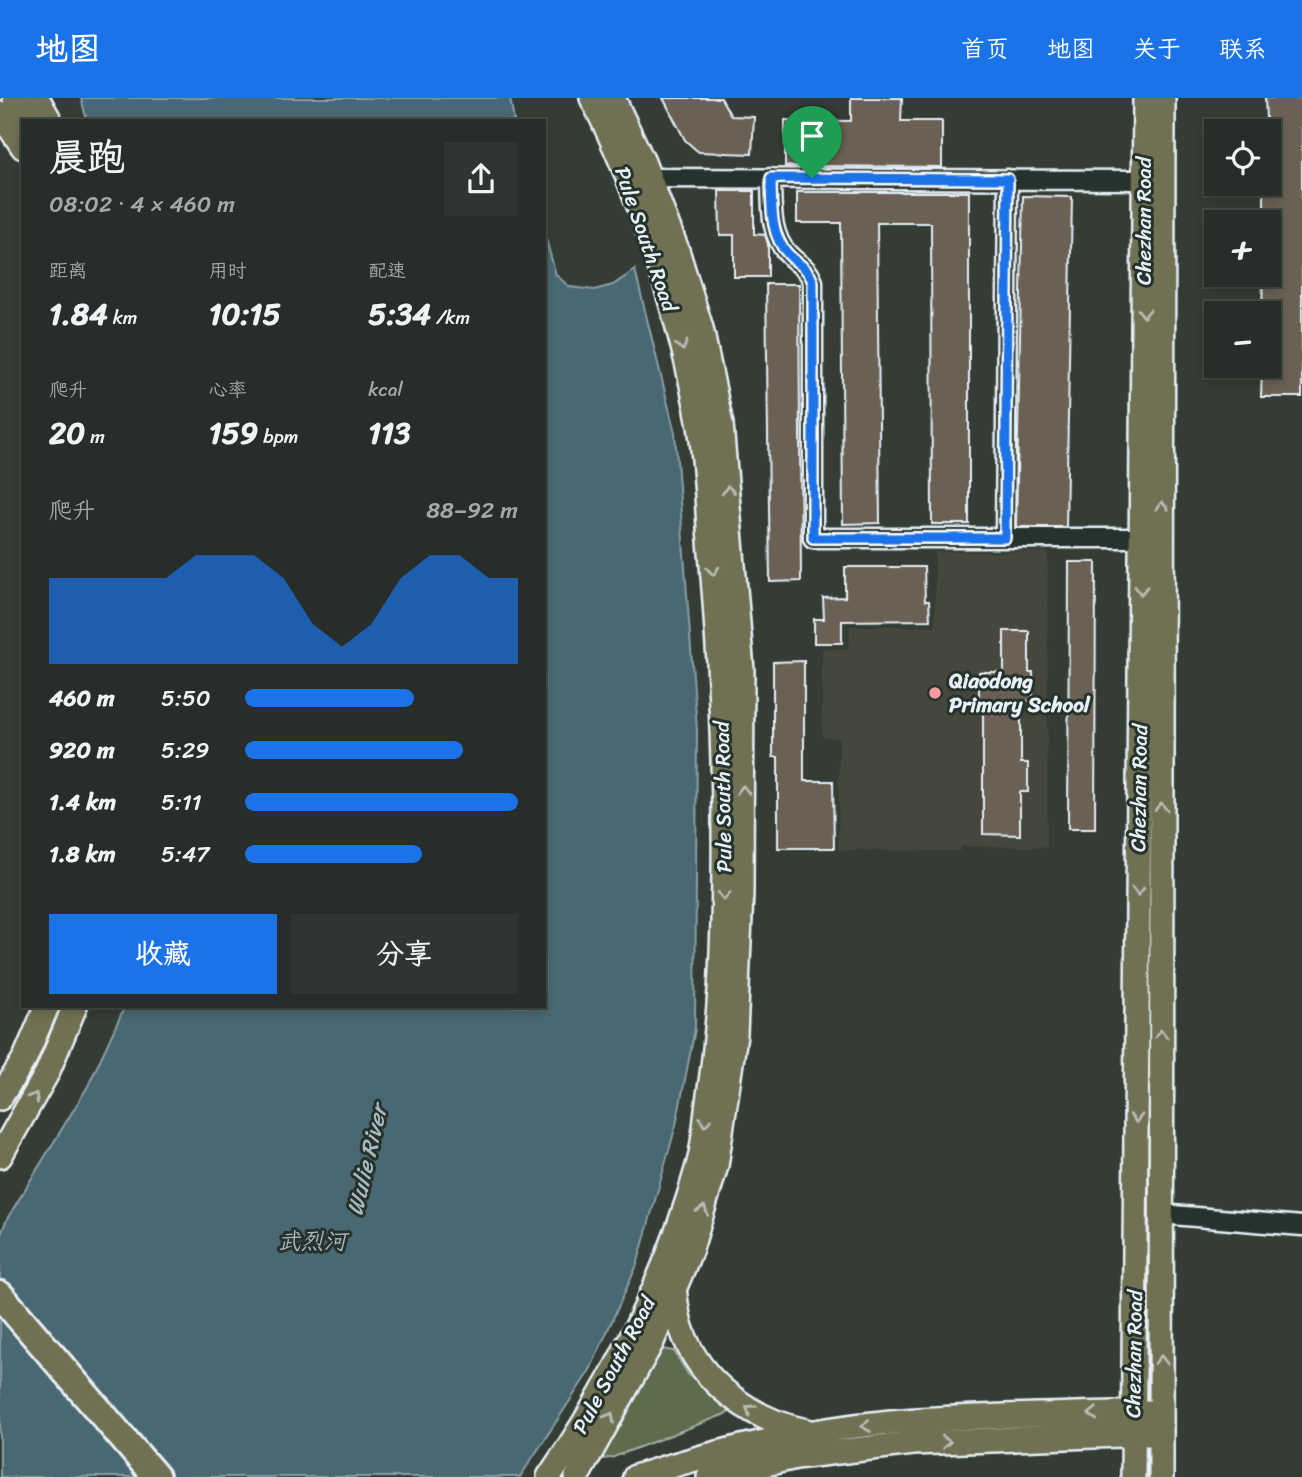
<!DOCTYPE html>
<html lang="zh">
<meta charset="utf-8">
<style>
:root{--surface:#272d28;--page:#2f3530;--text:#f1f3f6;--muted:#a4a8a8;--line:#434945;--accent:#1a73e8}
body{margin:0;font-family:Sriracha,"LXGW WenKai TC",sans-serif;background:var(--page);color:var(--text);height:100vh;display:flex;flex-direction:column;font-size:26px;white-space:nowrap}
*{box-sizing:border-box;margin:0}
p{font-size:23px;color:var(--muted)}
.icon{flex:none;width:38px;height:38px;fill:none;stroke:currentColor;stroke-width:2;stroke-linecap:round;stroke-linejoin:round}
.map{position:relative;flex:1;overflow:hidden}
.drawer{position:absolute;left:21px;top:21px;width:525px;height:889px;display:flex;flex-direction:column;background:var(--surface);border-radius:0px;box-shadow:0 4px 10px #0003,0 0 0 2px var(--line)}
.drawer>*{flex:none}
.controls{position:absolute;left:1204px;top:21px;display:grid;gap:14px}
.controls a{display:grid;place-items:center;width:77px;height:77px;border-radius:0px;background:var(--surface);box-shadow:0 4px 10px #0003,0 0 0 2px var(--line);font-size:35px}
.pin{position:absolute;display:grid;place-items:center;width:60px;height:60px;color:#fff;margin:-72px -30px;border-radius:50% 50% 50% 0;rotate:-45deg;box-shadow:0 0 7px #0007}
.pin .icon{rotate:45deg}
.round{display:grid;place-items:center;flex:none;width:74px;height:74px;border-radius:0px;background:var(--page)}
.head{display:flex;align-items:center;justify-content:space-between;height:119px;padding:0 28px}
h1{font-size:38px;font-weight:800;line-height:52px}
.figures{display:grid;grid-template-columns:repeat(3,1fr);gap:10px;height:119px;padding:7px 28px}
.figures div{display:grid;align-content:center}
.figures b{font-size:30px;font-weight:800}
.figures small{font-size:19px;font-weight:400}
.figures p{font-size:19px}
.chart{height:196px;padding:14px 28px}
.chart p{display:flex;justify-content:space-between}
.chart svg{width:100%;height:126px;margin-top:7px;fill:var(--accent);opacity:.7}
.button{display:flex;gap:14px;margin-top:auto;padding:14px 28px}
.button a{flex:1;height:80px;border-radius:0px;background:var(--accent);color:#fff;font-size:28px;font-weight:800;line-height:80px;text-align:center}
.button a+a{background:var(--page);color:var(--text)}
ul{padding:0 28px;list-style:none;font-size:23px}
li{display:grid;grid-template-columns:112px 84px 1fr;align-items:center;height:52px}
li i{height:18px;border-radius:9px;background:var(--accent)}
header{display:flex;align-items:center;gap:42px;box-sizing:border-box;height:98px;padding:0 35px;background:var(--accent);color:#fff}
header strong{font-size:33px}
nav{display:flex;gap:38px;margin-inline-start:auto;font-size:24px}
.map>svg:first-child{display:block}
.built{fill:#44473e}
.green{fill:#5c6c4e;stroke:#a2aea3;stroke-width:2}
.water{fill:#4a6871;stroke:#899fa7;stroke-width:2}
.building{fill:#6a6053;stroke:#e8f1f8;stroke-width:2}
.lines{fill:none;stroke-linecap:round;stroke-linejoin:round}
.minor-casing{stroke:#e8f1f8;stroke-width:23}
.major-casing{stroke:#e8f1f8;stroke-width:28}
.highway-casing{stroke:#e8f1f8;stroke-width:32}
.minor{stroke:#26332d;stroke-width:18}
.major{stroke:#706f52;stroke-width:23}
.highway{stroke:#706f52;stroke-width:26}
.oneway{stroke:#b8bdb6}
.route-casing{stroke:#fff;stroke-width:14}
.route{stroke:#1a73e8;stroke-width:9}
.poi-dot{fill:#ff9aa2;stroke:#26332d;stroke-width:2.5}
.labels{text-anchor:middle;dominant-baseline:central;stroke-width:6;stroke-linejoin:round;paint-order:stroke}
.street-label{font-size:21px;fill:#e8f1f8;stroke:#26332d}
.poi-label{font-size:21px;font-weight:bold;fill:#e8f1f8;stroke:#26332d;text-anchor:start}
.water-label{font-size:23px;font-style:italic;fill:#a9bac2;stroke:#26332d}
</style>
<header>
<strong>地图</strong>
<nav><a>首页</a><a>地图</a><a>关于</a><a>联系</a></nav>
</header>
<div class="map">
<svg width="1302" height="1379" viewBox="0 0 1302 1379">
<rect width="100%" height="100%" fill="#343c35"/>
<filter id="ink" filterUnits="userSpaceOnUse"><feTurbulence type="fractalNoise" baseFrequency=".0143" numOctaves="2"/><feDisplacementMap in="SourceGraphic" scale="14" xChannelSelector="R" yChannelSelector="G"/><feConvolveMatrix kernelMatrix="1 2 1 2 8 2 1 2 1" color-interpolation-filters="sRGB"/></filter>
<g filter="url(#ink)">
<path class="built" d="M 935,454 L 1048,454 L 1047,749 L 961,748 L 960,753 L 838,752 L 839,640 L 822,639 L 822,551 L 849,551 L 850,528 L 935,528 Z"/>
<path class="green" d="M 662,1251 L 674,1253 L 688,1276 L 728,1309 L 728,1315 L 611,1360 L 602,1361 L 599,1351 L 654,1258 Z"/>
<path class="water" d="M 81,0 L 510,0 L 514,23 L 87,23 Z
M 544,134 L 556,177 L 570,189 L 594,192 L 613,187 L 635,172 L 675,335 L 697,632 L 695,931 L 676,1027 L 637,1167 L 590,1272 L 520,1379 L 0,1379 L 0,1138 L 7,1121 L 88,988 L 125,908 L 544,908 Z"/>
<path class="building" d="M 663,0 L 721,0 L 731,18 L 754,19 L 752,56 L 699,54 L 695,51 L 685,42 Z
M 851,0 L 902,0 L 901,23 L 942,23 L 942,69 L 785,68 L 785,22 L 851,23 Z
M 1265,0 L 1302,0 L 1302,299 L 1261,299 L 1262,268 L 1269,268 L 1269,215 L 1262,215 L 1263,177 L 1269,177 L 1269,124 L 1264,124 L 1264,86 L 1269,86 Z
M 719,93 L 754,93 L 754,136 L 765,137 L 768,146 L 768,179 L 734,179 L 734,137 L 720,137 Z
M 797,94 L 969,94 L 969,426 L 932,426 L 931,125 L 877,125 L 880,425 L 843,426 L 841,125 L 797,125 Z
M 1023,98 L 1072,99 L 1066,429 L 1016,429 Z
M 766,186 L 799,186 L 801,483 L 770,484 Z
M 1069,464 L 1096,464 L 1095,731 L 1068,731 Z
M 845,469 L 924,469 L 925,503 L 929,503 L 930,522 L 842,523 L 842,545 L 814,545 L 814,521 L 824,521 L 823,500 L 845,499 Z
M 1004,533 L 1029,533 L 1029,574 L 1033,574 L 1033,603 L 1021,603 L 1021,665 L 1028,665 L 1028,694 L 1020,694 L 1020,737 L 983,736 L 983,602 L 979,603 L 979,574 L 1004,574 Z
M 804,563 L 804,683 L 833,683 L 834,750 L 778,750 L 778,659 L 773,659 L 773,564 Z"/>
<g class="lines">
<defs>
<path id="minor" d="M 649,80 L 1144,82
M 771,80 C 772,106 769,136 788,156 C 798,167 808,169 813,184 L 813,440 L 1141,440
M 1005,440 L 1008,81
M 1161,1116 L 1302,1128"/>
<path id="major" d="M 15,0 L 27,23
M 37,0 L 50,23
M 0,15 L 23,49
M 0,1000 L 25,960 L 47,908
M 0,1058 L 47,975 L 75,908
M 674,1190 C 676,1204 677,1219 682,1232 C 700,1285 754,1323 807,1333
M 549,1379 C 615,1282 666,1182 698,1068 C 704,1048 705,1026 708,1004 C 720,928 723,852 724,774 C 725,664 720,553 710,443 C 707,405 706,366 700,328 C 681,221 641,97 592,0
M 577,1379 L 652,1244 L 691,1151 L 716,1068 L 735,937 L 741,796 L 742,572 L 721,326 L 701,230 L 677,152 L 643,64 L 613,0
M 635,1379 C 718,1352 804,1332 891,1324 C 976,1317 1062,1317 1147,1314
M 709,1379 L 796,1359 L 913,1345 L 1147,1336
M 1133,1379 L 1145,0
M 1161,1379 L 1163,0"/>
<path id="highway" d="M 0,1197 L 156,1379"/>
</defs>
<use href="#minor" class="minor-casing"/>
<use href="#major" class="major-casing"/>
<use href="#highway" class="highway-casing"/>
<use href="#minor" class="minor"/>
<use href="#major" class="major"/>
<use href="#highway" class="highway"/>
</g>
<defs><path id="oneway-chevron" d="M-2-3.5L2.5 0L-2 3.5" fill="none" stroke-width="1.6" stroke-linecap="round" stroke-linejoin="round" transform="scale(1.75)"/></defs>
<g class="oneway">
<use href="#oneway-chevron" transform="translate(1144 215) rotate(90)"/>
<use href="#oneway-chevron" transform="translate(682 248) rotate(74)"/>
<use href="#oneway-chevron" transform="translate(728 392) rotate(-96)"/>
<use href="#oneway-chevron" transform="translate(1162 408) rotate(-90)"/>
<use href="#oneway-chevron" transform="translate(713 473) rotate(85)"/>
<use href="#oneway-chevron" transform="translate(1141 492) rotate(91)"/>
<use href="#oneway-chevron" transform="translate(743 692) rotate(-90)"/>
<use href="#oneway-chevron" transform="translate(1161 709) rotate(-90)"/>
<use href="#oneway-chevron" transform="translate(1138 793) rotate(91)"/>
<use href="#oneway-chevron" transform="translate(724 798) rotate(91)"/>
<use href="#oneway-chevron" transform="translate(1161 936) rotate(-90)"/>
<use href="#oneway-chevron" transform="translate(34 999) rotate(-60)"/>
<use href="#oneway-chevron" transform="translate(1136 1020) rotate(91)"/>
<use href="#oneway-chevron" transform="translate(705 1024) rotate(99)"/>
<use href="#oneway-chevron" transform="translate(703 1112) rotate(-73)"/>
<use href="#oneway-chevron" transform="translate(1161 1262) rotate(-90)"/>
<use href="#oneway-chevron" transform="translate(750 1311) rotate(-145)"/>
<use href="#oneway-chevron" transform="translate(1093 1316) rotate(178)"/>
<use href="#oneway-chevron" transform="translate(610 1319) rotate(-61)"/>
<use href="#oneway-chevron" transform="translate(866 1328) rotate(172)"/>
<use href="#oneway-chevron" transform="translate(946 1344) rotate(-2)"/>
</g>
</g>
<g class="lines" filter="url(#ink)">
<defs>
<path id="route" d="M 771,80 L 1008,81 L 1005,440 L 813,440 L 813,184 C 808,169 798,167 788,156 C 769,136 772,106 771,80 Z"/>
</defs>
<use href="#route" class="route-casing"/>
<use href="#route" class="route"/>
</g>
<circle class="poi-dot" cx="935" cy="595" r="7"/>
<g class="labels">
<g class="street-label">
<text transform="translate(1144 123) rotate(-90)">Chezhan Road</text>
<text transform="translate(646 141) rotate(71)">Pule South Road</text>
<text transform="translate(1139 690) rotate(-89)">Chezhan Road</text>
<text transform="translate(723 699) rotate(-91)">Pule South Road</text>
<text transform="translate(1134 1256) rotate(-89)">Chezhan Road</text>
<text transform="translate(614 1267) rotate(-62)">Pule South Road</text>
</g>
<g class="poi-label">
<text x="949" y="583">Qiaodong<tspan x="949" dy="24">Primary School</tspan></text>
</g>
<g class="water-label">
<text transform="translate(367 1062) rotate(-77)">Wulie River</text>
<text x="312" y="1143">武烈河</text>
</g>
</g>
</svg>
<div class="controls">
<a><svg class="icon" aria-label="locate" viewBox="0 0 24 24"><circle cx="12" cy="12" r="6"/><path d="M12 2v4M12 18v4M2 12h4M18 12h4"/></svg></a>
<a>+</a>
<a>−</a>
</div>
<div class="pin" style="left:812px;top:80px;background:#1e9e55"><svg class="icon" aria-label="arrive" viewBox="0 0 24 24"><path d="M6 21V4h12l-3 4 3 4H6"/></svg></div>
<section class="drawer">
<div class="head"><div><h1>晨跑</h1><p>08:02 · 4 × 460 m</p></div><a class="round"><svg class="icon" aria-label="share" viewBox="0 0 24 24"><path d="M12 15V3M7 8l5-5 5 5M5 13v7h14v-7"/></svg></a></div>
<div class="figures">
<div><p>距离</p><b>1.84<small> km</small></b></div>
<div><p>用时</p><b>10:15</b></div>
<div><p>配速</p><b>5:34<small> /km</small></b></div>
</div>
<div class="figures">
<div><p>爬升</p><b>20<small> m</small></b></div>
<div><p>心率</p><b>159<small> bpm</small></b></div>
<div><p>kcal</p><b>113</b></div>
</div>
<div class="chart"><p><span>爬升</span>88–92 m</p>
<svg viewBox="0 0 160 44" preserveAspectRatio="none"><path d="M0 44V14L10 14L20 14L30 14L40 14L50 6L60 6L70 6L80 14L90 30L100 38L110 30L120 14L130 6L140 6L150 14L160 14V44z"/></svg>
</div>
<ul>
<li><b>460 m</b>5:50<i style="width:62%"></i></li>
<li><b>920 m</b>5:29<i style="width:80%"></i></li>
<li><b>1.4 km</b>5:11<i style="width:100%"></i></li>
<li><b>1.8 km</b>5:47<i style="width:65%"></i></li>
</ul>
<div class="button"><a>收藏</a><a>分享</a></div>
</section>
</div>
